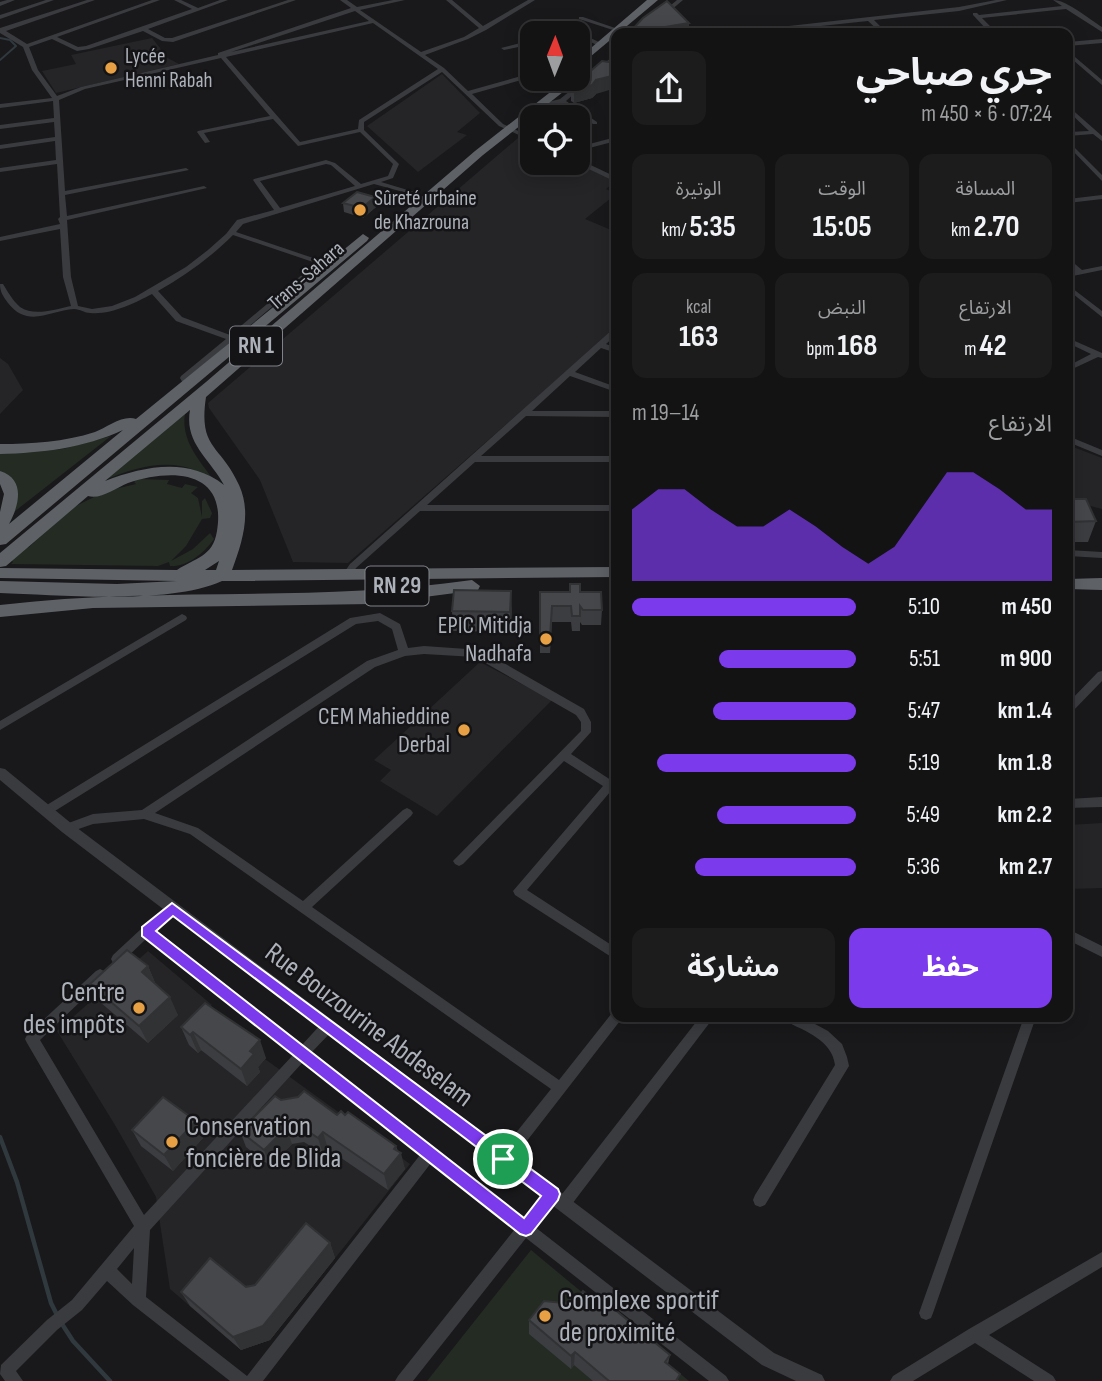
<!DOCTYPE html>
<html lang="ar">
<meta charset="utf-8">
<style>
:root{--surface:#131314;--page:#1c1c1d;--text:#f1f3f6;--muted:#9d9ea0;--line:#323234;--accent:#7c3aed}
body{margin:0;font-family:"Sofia Sans Condensed","Noto Sans Arabic",sans-serif;background:var(--page);color:var(--text);direction:rtl;height:100vh;display:flex;flex-direction:column;font-size:26px;white-space:nowrap}
*{box-sizing:border-box;margin:0}
p{font-size:23px;color:var(--muted)}
.icon{flex:none;width:38px;height:38px;fill:none;stroke:currentColor;stroke-width:2;stroke-linecap:round;stroke-linejoin:round}
.map{position:relative;flex:1;overflow:hidden;direction:ltr}
.details{position:absolute;left:611px;top:28px;width:462px;height:994px;display:flex;flex-direction:column;background:var(--surface);border-radius:14px;box-shadow:0 4px 18px #0003,0 0 0 2px var(--line);direction:rtl}
.details>*{flex:none}
.needle{width:46px;rotate:1deg}
.tools{position:absolute;left:520px;top:21px;display:grid;gap:14px}
.tools a{display:grid;place-items:center;width:70px;height:70px;border-radius:14px;background:var(--surface);box-shadow:0 4px 18px #0003,0 0 0 2px var(--line);font-size:35px}
.pin{position:absolute;display:grid;place-items:center;width:60px;height:60px;color:#fff;margin:-30px;border:4px solid #fff;border-radius:50%;box-shadow:0 2px 7px #0007}
.round{display:grid;place-items:center;flex:none;width:74px;height:74px;border-radius:14px;background:var(--page)}
.head{display:flex;align-items:center;justify-content:space-between;height:119px;padding:0 21px}
h1{font-size:38px;font-weight:700;line-height:52px}
.figures{display:grid;grid-template-columns:repeat(3,1fr);gap:10px;height:119px;padding:7px 21px}
.figures div{display:grid;align-content:center;border-radius:14px;background:var(--page);text-align:center}
.figures b{font-size:30px;font-weight:700}
.figures small{font-size:19px;font-weight:400}
.figures p{font-size:19px}
.chart{height:196px;padding:14px 21px}
.chart p{display:flex;justify-content:space-between}
.chart svg{width:100%;height:126px;margin-top:7px;fill:var(--accent);opacity:.7}
.primary-button{display:flex;gap:14px;margin-top:auto;padding:14px 21px}
.primary-button a{flex:1;height:80px;border-radius:14px;background:var(--accent);color:#fff;font-size:28px;font-weight:700;line-height:80px;text-align:center}
.primary-button a+a{background:var(--page);color:var(--text)}
ul{padding:0 21px;list-style:none;font-size:23px}
li{display:grid;grid-template-columns:112px 84px 1fr;align-items:center;height:52px}
li i{height:18px;border-radius:9px;background:var(--accent)}
.map>svg:first-child{display:block}
.built{fill:#252528}
.green{fill:#232b23}
.lines{fill:none;stroke-linecap:round;stroke-linejoin:round}
.stream-far1{stroke:#2f393e;stroke-width:2}
.stream{stroke:#2f393e;stroke-width:4.5}
.minor{fill:#3a3b3f;fill-rule:evenodd}
.tertiary{fill:#3a3b3f;fill-rule:evenodd}
.trunk{fill:#5e6267;fill-rule:evenodd}
.wall{fill:#3c3d40}
.shaded-wall{fill:#313234}
.building{fill:#46474b;stroke:#313234;stroke-width:2}
.route{fill:#7c3aed;stroke:#fff;stroke-width:2;fill-rule:evenodd}
.poi-dot{fill:#e7a144;stroke:#141416;stroke-width:2.5}
.labels{text-anchor:middle;dominant-baseline:central;stroke-width:5;stroke-linejoin:round;paint-order:stroke}
.far-poi-label{font-size:21px;fill:#acb1ba;stroke:#141416;text-anchor:start}
.far-street-label{font-size:21px;fill:#acb1ba;stroke:#141416}
.shield{fill:#141416;stroke:#7e8289;stroke-width:2}
.shield-label{font-size:23px;font-weight:bold;fill:#acb1ba}
.poi-label{font-size:24px;fill:#acb1ba;stroke:#141416;text-anchor:end}
.near-poi-label{font-size:28px;fill:#acb1ba;stroke:#141416;text-anchor:start}
.near-street-label{font-size:28px;fill:#acb1ba;stroke:#141416}
</style>
<div class="map">
<svg width="1102" height="1381" viewBox="0 0 1102 1381">
<rect width="100%" height="100%" fill="#19191b"/>
<path class="built" d="M 152,38 L 164,53 L 162,55 L 179,64 L 56,93 L 42,71 L 76,64 L 71,55 Z
M 442,74 L 480,113 L 457,132 L 467,135 L 418,172 L 367,126 Z
M 518,138 L 532,145 L 532,163 L 576,163 L 616,181 L 606,189 L 616,194 L 585,219 L 616,232 L 616,328 L 348,563 L 293,562 L 260,480 L 209,408 L 208,403 Z
M 0,358 L 8,364 L 23,390 L 0,414 Z
M 1068,445 L 1102,458 L 1102,509 L 1068,500 Z
M 480,662 L 552,700 L 437,816 L 380,781 L 391,770 L 374,760 Z
M 1102,823 L 1102,888 L 1068,889 L 1068,825 Z
M 148,951 L 212,1005 L 203,1014 L 410,1164 L 270,1340 L 241,1350 L 170,1289 L 156,1197 L 115,1125 L 57,1031 Z"/>
<path class="green" d="M 186,409 C 178,440 201,462 218,486 C 210,481 203,474 194,470 C 166,458 129,469 103,481 Z
M 111,436 L 14,512 C 21,492 17,484 0,471 L 0,454 L 63,449 Z
M 137,479 L 169,480 L 167,484 L 182,488 L 185,484 L 198,487 L 191,493 L 198,498 L 202,517 L 202,501 L 205,498 L 212,513 L 210,518 L 202,519 L 186,546 L 171,561 L 193,549 L 210,533 L 214,539 C 204,553 188,567 170,566 L 169,562 L 158,566 L 11,564 L 13,562 L 10,559 L 18,551 L 29,547 L 72,508 L 106,491 L 136,484 L 134,482 Z
M 531,1250 L 689,1381 L 427,1381 Z"/>
<g class="lines">
<path class="stream-far1" d="M 0,38 L 10,40 L 16,46 L 0,60"/>
<path class="stream" d="M 0,1137 L 17,1182 L 51,1303 L 58,1317
M 62,1324 L 73,1341 L 110,1381"/>
<path class="minor" d="M 7,0 L 15,0 L 0,6 L 0,2 Z
M 46,0 L 54,0 L 0,19 L 0,15 Z
M 87,0 L 95,0 L 6,31 L 27,44 L 152,0 L 160,0 L 57,37 L 78,47 L 86,46 L 192,9 L 174,0 L 181,0 L 198,8 L 220,0 L 228,0 L 148,29 L 165,38 L 172,38 L 288,0 L 296,0 L 173,42 L 162,41 L 143,31 L 89,49 L 77,51 L 52,39 L 29,47 L 38,70 L 57,96 L 81,87 L 218,55 L 218,53 L 351,8 L 340,0 L 347,0 L 357,7 L 393,0 L 405,0 L 360,10 L 421,52 L 464,37 L 479,28 L 446,0 L 452,0 L 483,26 L 528,0 L 535,0 L 486,30 L 468,39 L 425,55 L 444,68 L 468,91 L 532,73 L 532,77 L 472,94 L 503,124 L 532,137 L 532,141 L 499,126 L 442,72 L 364,122 L 364,130 L 399,164 L 393,178 L 381,182 L 421,194 L 418,196 L 374,184 L 243,224 L 236,232 L 325,262 L 188,378 L 191,383 L 190,385 L 184,385 L 180,378 L 181,376 L 226,339 L 176,321 L 152,294 C 135,303 111,315 90,313 C 85,313 80,309 74,309 C 51,310 28,329 8,303 C 3,296 0,292 0,284 L 3,284 C 8,292 13,301 20,307 C 34,317 56,309 71,306 L 63,277 L 60,229 L 0,241 L 0,237 L 60,224 L 58,219 L 60,217 L 57,164 L 0,172 L 0,168 L 56,160 L 55,141 L 0,149 L 0,145 L 55,137 L 54,122 L 0,129 L 0,125 L 54,118 L 53,101 L 0,108 L 0,104 L 52,98 L 32,70 L 23,47 L 0,33 L 0,28 ZM 355,11 L 369,21 L 231,52 ZM 373,23 L 438,69 L 359,120 L 358,129 L 300,142 L 226,57 ZM 221,58 L 270,116 L 198,131 L 197,132 L 205,143 L 210,142 L 204,133 L 273,119 L 298,146 L 360,132 L 393,164 L 388,176 L 361,184 L 335,163 L 326,160 L 254,179 L 253,180 L 274,210 L 237,220 L 226,234 L 208,250 L 186,267 L 135,297 L 112,306 L 92,309 L 78,306 L 71,277 L 67,220 L 207,188 L 204,186 L 67,216 L 65,195 L 189,170 L 186,168 L 65,191 L 59,100 L 85,89 ZM 326,164 L 331,165 L 355,186 L 280,208 L 260,181 ZM 233,235 L 316,263 L 230,335 L 182,317 L 158,291 C 185,276 211,257 233,235 Z
M 677,0 L 683,0 L 644,33 L 638,33 Z
M 996,0 L 1007,0 L 959,11 L 874,20 L 887,33 L 881,33 L 868,21 L 756,33 L 740,33 L 743,31 L 959,7 Z
M 1053,0 C 1067,0 1089,19 1102,27 L 1102,32 L 1066,9 L 982,18 L 997,33 L 974,33 L 988,31 L 973,15 L 973,13 L 977,13 L 979,15 L 1062,6 Z
M 579,17 L 583,17 L 621,30 L 616,31 L 579,19 Z
M 578,32 L 603,44 L 604,45 L 599,46 L 578,36 L 578,33 L 576,33 Z
M 1102,39 L 1102,43 L 1068,46 L 1068,42 Z
M 532,40 L 532,44 L 504,50 L 501,48 Z
M 616,54 L 616,59 L 601,71 L 597,71 L 597,69 Z
M 1075,57 L 1102,80 L 1102,85 L 1073,60 L 1072,59 Z
M 580,83 L 585,84 L 566,101 L 597,122 L 597,124 L 593,124 L 561,103 L 543,106 L 540,104 L 560,99 Z
M 1068,106 L 1102,136 L 1102,141 L 1093,134 L 1068,136 L 1068,132 L 1089,131 L 1068,111 Z
M 616,137 L 616,141 L 578,151 L 578,147 Z
M 1068,141 L 1102,175 L 1102,181 L 1068,146 Z
M 578,159 L 616,177 L 616,182 L 576,163 Z
M 1102,195 L 1102,199 L 1068,203 L 1068,199 Z
M 1068,258 L 1082,270 L 1102,266 L 1102,270 L 1068,277 L 1068,273 L 1075,271 L 1068,264 Z
M 1068,285 L 1102,311 L 1102,317 L 1068,290 Z
M 613,329 L 616,329 L 616,335 L 606,344 L 616,348 L 616,353 L 601,348 L 575,372 L 616,387 L 616,392 L 570,376 L 532,411 L 616,411 L 616,417 L 526,416 L 481,456 L 616,456 L 616,462 L 475,462 L 427,505 L 616,505 L 616,511 L 420,511 L 356,568 L 351,576 L 345,576 L 343,574 L 350,564 Z
M 1068,338 L 1102,353 L 1102,358 L 1098,357 L 1068,371 L 1068,366 L 1091,354 L 1068,343 Z
M 1068,436 L 1102,450 L 1102,456 L 1068,442 Z
M 1068,550 L 1102,552 L 1102,558 L 1068,556 Z
M 380,613 L 400,624 L 408,648 L 424,646 L 481,650 L 584,709 L 591,722 L 591,732 L 571,754 L 614,782 L 616,785 L 527,890 L 616,948 L 616,960 L 515,895 L 513,891 L 603,786 L 564,761 L 463,864 L 459,866 L 455,864 L 453,861 L 581,731 L 581,722 L 576,715 L 475,657 L 424,654 L 405,656 L 375,667 L 155,813 L 198,828 L 303,901 L 403,810 L 407,808 L 411,810 L 413,813 L 411,816 L 312,907 L 559,1080 L 612,1013 L 616,1012 L 616,1017 L 623,1017 L 509,1164 L 504,1166 L 499,1164 L 497,1159 L 499,1154 L 551,1089 L 190,834 L 144,819 L 93,824 L 67,833 L 63,831 L 61,828 L 63,825 L 93,814 L 142,810 L 367,661 L 398,650 L 392,629 L 378,621 L 356,624 L 50,814 L 46,816 L 42,814 L 40,811 L 42,808 L 350,618 Z
M 182,614 L 186,616 L 187,618 L 186,620 L 0,730 L 0,721 Z
M 1102,671 L 1102,681 L 1072,712 L 1068,713 L 1068,703 L 1098,672 Z
M 1102,797 L 1102,807 L 1068,808 L 1068,799 Z
M 172,903 L 176,904 L 178,908 L 176,912 L 155,932 L 301,1046 L 323,1022 L 328,1020 L 333,1022 L 334,1026 L 333,1030 L 311,1053 L 524,1218 L 547,1189 L 552,1187 L 557,1189 L 559,1194 L 557,1199 L 535,1227 L 726,1376 L 729,1381 L 709,1381 L 526,1238 L 413,1381 L 395,1381 L 398,1376 L 515,1229 L 431,1163 L 263,1381 L 230,1381 L 133,1305 L 107,1281 L 82,1310 L 57,1330 L 16,1371 L 23,1381 L 5,1381 L 0,1374 L 1,1365 L 47,1320 L 72,1300 L 134,1226 L 27,1043 L 25,1039 L 27,1035 L 96,971 L 100,969 L 104,971 L 106,975 L 104,979 L 40,1040 L 144,1215 L 293,1055 L 146,939 L 121,963 L 117,964 L 113,963 L 111,959 L 113,955 L 168,904 ZM 303,1062 L 420,1155 L 247,1376 L 146,1297 L 150,1230 ZM 134,1248 L 132,1284 L 117,1269 Z
M 1068,929 L 1102,946 L 1102,957 L 1068,940 Z
M 700,1017 L 714,1017 L 569,1208 L 564,1210 L 559,1208 L 557,1203 L 559,1198 Z
M 784,1017 L 802,1017 L 828,1031 L 842,1044 L 847,1057 L 849,1066 L 765,1205 L 760,1207 L 755,1205 L 753,1200 L 755,1195 L 835,1065 C 832,1040 805,1031 785,1021 Z
M 1024,1017 L 1036,1017 L 933,1313 L 931,1318 L 926,1320 L 921,1318 L 919,1313 Z
M 1102,1252 L 1102,1267 L 989,1335 L 1053,1376 L 1056,1381 L 1034,1381 L 975,1343 L 913,1381 L 890,1381 L 893,1376 L 969,1329 Z"/>
<path class="tertiary" d="M 0,768 L 5,769 L 72,824 L 774,1353 L 822,1375 L 825,1381 L 796,1381 L 762,1365 L 62,832 L 0,780 Z"/>
<path class="trunk" d="M 647,0 L 658,0 L 578,67 L 578,59 Z
M 578,78 L 578,79 L 577,81 L 483,155 L 206,397 C 198,450 221,444 239,485 C 252,513 242,543 232,570 L 616,567 L 616,577 L 222,581 C 170,605 59,595 0,593 L 0,581 L 117,584 L 177,581 L 0,578 L 0,568 L 177,570 C 195,558 213,557 217,531 C 227,470 172,468 128,483 C 116,488 100,500 88,496 L 6,566 L 0,567 L 0,553 L 206,382 L 475,151 L 567,79 ZM 190,410 C 184,443 210,459 224,485 C 188,457 145,466 105,481 ZM 219,561 L 216,570 L 205,570 Z
M 363,234 L 369,238 L 367,241 L 6,544 L 0,545 L 0,512 L 4,494 L 0,484 L 0,471 C 26,479 19,506 9,524 L 123,430 C 84,448 42,453 0,454 L 0,444 C 32,444 64,442 95,432 C 107,427 124,414 136,419 Z
M 1102,578 L 1102,590 L 1068,589 L 1068,579 Z
M 472,580 L 480,586 L 478,590 L 371,604 L 93,608 L 0,617 L 0,605 C 158,586 313,603 472,580 Z"/>
</g>
<path class="wall" d="M 571,88 L 596,94 L 592,98 L 574,103 L 571,101 Z
M 343,203 L 376,207 L 363,218 L 344,212 Z
M 1068,499 L 1096,521 L 1088,542 L 1068,542 Z
M 570,584 L 602,610 L 601,625 L 582,625 L 580,622 L 580,631 L 572,631 L 571,622 L 552,622 L 550,653 L 540,653 L 540,592 L 570,592 Z
M 511,591 L 511,632 L 453,631 L 452,611 Z
M 148,966 L 156,985 L 178,1015 L 148,1043 L 100,1002 L 90,984 Z
M 181,1027 L 266,1058 L 258,1067 L 260,1072 L 247,1086 L 201,1050 L 198,1053 L 189,1045 Z
M 281,1100 L 337,1115 L 396,1146 L 405,1169 L 388,1190 L 328,1149 L 323,1154 L 304,1142 L 292,1144 L 270,1166 L 246,1147 L 240,1131 Z
M 132,1130 L 203,1138 L 173,1171 L 141,1146 Z
M 330,1243 L 335,1258 L 270,1340 L 241,1350 L 190,1306 L 181,1292 L 255,1285 Z
M 529,1320 L 670,1355 L 668,1364 L 679,1381 L 593,1381 L 574,1365 L 571,1369 L 529,1334 Z"/>
<path class="shaded-wall" d="M 689,23 L 689,33 L 629,33 Z
M 616,75 L 616,88 L 596,94 L 592,98 L 574,103 L 574,90 L 596,80 Z
M 375,197 L 376,207 L 363,218 L 362,208 Z
M 511,591 L 512,611 L 511,632 L 510,612 Z
M 148,966 L 156,985 L 142,972 Z
M 170,997 L 178,1015 L 148,1043 L 139,1026 Z
M 193,1032 L 201,1050 L 198,1053 L 190,1035 Z
M 260,1040 L 266,1058 L 258,1067 L 260,1072 L 247,1086 L 241,1069 L 250,1051 Z
M 196,1121 L 203,1138 L 173,1171 L 164,1155 Z
M 286,1128 L 292,1144 L 270,1166 L 264,1150 Z
M 323,1132 L 328,1149 L 323,1154 L 318,1138 Z
M 396,1146 L 398,1157 L 401,1153 L 405,1169 L 388,1190 L 384,1174 Z
M 330,1243 L 335,1258 L 270,1340 L 241,1350 L 233,1337 Z
M 575,1352 L 574,1365 L 571,1369 L 571,1356 Z"/>
<path class="building" d="M 667,1 L 689,23 L 629,33 L 643,18 Z
M 602,61 L 616,63 L 616,75 L 596,80 L 592,85 L 574,90 L 571,88 Z
M 357,192 L 375,197 L 362,208 L 343,203 Z
M 1068,499 L 1086,499 L 1096,521 L 1068,522 Z
M 570,584 L 580,584 L 580,592 L 601,592 L 602,610 L 583,610 L 580,606 L 580,616 L 572,616 L 571,606 L 552,606 L 550,637 L 540,638 L 540,592 L 570,592 Z
M 454,590 L 511,591 L 510,612 L 452,611 Z
M 127,950 L 148,966 L 142,972 L 170,997 L 139,1026 L 90,984 Z
M 205,1003 L 260,1040 L 250,1051 L 254,1054 L 241,1069 L 193,1032 L 190,1035 L 181,1027 Z
M 304,1091 L 337,1115 L 341,1111 L 345,1115 L 348,1112 L 396,1146 L 394,1149 L 401,1153 L 384,1174 L 323,1132 L 318,1138 L 299,1125 L 286,1128 L 264,1150 L 240,1131 L 275,1096 L 281,1100 L 298,1097 Z
M 163,1097 L 196,1121 L 164,1155 L 132,1130 Z
M 306,1223 L 330,1243 L 263,1326 L 233,1337 L 181,1292 L 210,1258 L 246,1287 L 255,1285 Z
M 583,1291 L 605,1309 L 608,1304 L 670,1355 L 665,1362 L 680,1374 L 676,1381 L 609,1381 L 575,1352 L 571,1356 L 529,1320 L 544,1301 L 573,1304 Z"/>
<path class="route" d="M 172,903 L 558,1189 L 560,1194 L 558,1200 L 531,1234 L 526,1236 L 520,1234 L 142,936 L 142,927 ZM 173,916 L 541,1196 L 524,1218 L 156,931 Z"/>
<g class="poi-dot">
<circle cx="111" cy="68" r="7"/>
<circle cx="360" cy="210" r="7"/>
<circle cx="546" cy="639" r="7"/>
<circle cx="464" cy="730" r="7"/>
<circle cx="139" cy="1008" r="7"/>
<circle cx="172" cy="1142" r="7"/>
<circle cx="545" cy="1316" r="7"/>
</g>
<g class="labels">
<g class="far-poi-label">
<text x="125" y="56">Lycée<tspan x="125" dy="24">Henni Rabah</tspan></text>
<text x="374" y="198">Sûreté urbaine<tspan x="374" dy="24">de Khazrouna</tspan></text>
</g>
<g class="far-street-label">
<text transform="translate(306 276) rotate(-41)">Trans-Sahara</text>
</g>
<g class="shield">
<rect x="230" y="326.5" width="52" height="39" rx="5"/>
<rect x="365.5" y="566.5" width="63" height="39" rx="5"/>
</g>
<g class="shield-label">
<text x="256" y="346">RN 1</text>
<text x="397" y="586">RN 29</text>
</g>
<g class="poi-label">
<text x="532" y="625">EPIC Mitidja<tspan x="532" dy="28">Nadhafa</tspan></text>
<text x="450" y="716">CEM Mahieddine<tspan x="450" dy="28">Derbal</tspan></text>
</g>
<g class="near-poi-label">
<text x="125" y="992" text-anchor="end">Centre<tspan x="125" dy="32">des impôts</tspan></text>
<text x="186" y="1126">Conservation<tspan x="186" dy="32">foncière de Blida</tspan></text>
<text x="559" y="1300">Complexe sportif<tspan x="559" dy="32">de proximité</tspan></text>
</g>
<g class="near-street-label">
<text transform="translate(369 1025) rotate(37)">Rue Bouzourine Abdeselam</text>
</g>
</g>
</svg>
<div class="tools">
<a><svg class="needle" viewBox="-14 -14 28 28"><path d="M0-13l5 13h-10z" fill="#e53935"/><path d="M0 13l5-13h-10z" fill="#9d9ea0"/></svg></a>
<a><svg class="icon" aria-label="locate" viewBox="0 0 24 24"><circle cx="12" cy="12" r="6"/><path d="M12 2v4M12 18v4M2 12h4M18 12h4"/></svg></a>
</div>
<div class="pin" style="left:503px;top:1159px;background:#1e9e55"><svg class="icon" aria-label="arrive" viewBox="0 0 24 24"><path d="M6 21V4h12l-3 4 3 4H6"/></svg></div>
<section class="details">
<div class="head"><div><h1>جري صباحي</h1><p>07:24 · 6 × 450 m</p></div><a class="round"><svg class="icon" aria-label="share" viewBox="0 0 24 24"><path d="M12 15V3M7 8l5-5 5 5M5 13v7h14v-7"/></svg></a></div>
<div class="figures">
<div><p>المسافة</p><b>2.70<small> km</small></b></div>
<div><p>الوقت</p><b>15:05</b></div>
<div><p>الوتيرة</p><b>5:35<small> /km</small></b></div>
</div>
<div class="figures">
<div><p>الارتفاع</p><b>42<small> m</small></b></div>
<div><p>النبض</p><b>168<small> bpm</small></b></div>
<div><p>kcal</p><b>163</b></div>
</div>
<div class="chart"><p><span>الارتفاع</span>14–19 m</p>
<svg viewBox="0 0 160 44" preserveAspectRatio="none"><path d="M0 44V19L10 12L20 12L30 19L40 25L50 25L60 19L70 25L80 32L90 38L100 32L110 19L120 6L130 6L140 12L150 19L160 19V44z"/></svg>
</div>
<ul>
<li><b>450 m</b>5:10<i style="width:100%"></i></li>
<li><b>900 m</b>5:51<i style="width:61%"></i></li>
<li><b>1.4 km</b>5:47<i style="width:64%"></i></li>
<li><b>1.8 km</b>5:19<i style="width:89%"></i></li>
<li><b>2.2 km</b>5:49<i style="width:62%"></i></li>
<li><b>2.7 km</b>5:36<i style="width:72%"></i></li>
</ul>
<div class="primary-button"><a>حفظ</a><a>مشاركة</a></div>
</section>
</div>
